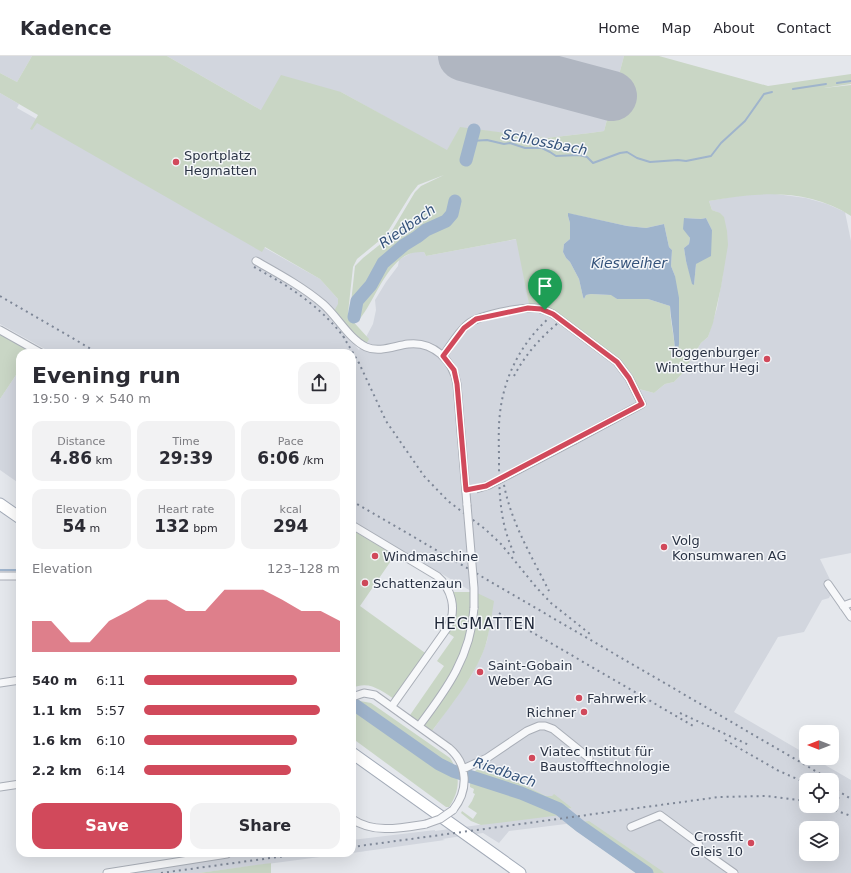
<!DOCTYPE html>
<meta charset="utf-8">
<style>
:root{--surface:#fff;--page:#f2f2f3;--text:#2b2b33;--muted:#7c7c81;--line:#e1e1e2;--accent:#d1495b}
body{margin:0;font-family:"DejaVu Sans",sans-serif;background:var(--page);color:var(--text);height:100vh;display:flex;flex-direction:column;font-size:15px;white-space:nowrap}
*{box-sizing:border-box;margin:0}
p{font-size:13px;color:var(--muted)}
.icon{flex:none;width:22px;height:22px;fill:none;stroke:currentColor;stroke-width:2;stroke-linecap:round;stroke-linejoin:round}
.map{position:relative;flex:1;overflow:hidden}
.side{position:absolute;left:16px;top:293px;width:340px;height:508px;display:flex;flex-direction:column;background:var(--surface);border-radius:12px;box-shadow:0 4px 16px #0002}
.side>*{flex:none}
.needle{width:26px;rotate:270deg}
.tools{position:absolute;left:799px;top:669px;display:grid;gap:8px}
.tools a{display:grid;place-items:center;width:40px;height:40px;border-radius:8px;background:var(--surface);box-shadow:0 4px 16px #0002;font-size:20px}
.pin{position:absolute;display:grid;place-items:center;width:34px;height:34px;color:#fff;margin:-41px -17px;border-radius:50% 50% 50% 0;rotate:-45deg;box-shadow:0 0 4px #0007}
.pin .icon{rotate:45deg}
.round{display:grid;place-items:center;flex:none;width:42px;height:42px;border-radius:12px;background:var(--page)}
.overview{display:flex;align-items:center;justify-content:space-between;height:68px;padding:0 16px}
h1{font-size:22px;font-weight:600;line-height:30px}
.metrics{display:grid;grid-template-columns:repeat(3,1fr);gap:6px;height:68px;padding:4px 16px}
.metrics div{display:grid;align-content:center;border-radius:10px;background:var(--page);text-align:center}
.metrics b{font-size:17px;font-weight:600}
.metrics small{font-size:11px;font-weight:400}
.metrics p{font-size:11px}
.chart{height:112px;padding:8px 16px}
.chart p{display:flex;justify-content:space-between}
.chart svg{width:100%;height:72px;margin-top:4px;fill:var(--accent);opacity:.7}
.action{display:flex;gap:8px;margin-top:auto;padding:8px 16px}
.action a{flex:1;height:46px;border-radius:12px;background:var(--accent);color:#fff;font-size:16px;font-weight:600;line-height:46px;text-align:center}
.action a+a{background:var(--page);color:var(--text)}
ul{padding:0 16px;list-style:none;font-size:13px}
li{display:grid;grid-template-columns:64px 48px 1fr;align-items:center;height:30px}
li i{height:10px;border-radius:5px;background:var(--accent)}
header{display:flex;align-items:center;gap:24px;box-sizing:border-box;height:56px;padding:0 20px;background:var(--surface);border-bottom:1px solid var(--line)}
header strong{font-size:19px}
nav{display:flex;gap:22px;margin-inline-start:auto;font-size:14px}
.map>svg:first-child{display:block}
.built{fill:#d2d6de;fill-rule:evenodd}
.green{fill:#c9d6c5;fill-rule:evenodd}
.water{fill:#9fb4cc}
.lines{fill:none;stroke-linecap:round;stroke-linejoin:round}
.stream{stroke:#9fb4cc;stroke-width:2}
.river{stroke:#9fb4cc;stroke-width:13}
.runway{stroke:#b0b6c1;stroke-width:50}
.street-casing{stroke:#a9aeb7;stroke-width:9}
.primary-casing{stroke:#a3abb8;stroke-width:13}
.street{stroke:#f7f8fa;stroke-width:7}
.primary{stroke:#fff;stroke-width:11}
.rail{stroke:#7d8696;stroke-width:2;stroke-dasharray:2 4;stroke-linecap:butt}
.street-bridge-casing{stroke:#a9aeb7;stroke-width:9;stroke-linecap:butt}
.street-bridge{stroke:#f7f8fa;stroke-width:7}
.route-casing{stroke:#fff;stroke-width:8}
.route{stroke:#d1495b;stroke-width:5}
.poi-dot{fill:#d1495b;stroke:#f4f6f9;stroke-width:1.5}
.labels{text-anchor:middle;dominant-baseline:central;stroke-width:3;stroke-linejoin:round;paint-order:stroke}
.poi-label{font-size:13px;fill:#2b3445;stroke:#f4f6f9;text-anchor:start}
.water-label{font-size:14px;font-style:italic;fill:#34527a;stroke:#f4f6f9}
.quarter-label{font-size:15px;letter-spacing:1px;fill:#1d2536;stroke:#f4f6f9}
</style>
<header>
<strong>Kadence</strong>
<nav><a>Home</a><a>Map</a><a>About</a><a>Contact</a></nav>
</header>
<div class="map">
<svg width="851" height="817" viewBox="0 0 851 817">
<rect width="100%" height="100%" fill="#e4e7ec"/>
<path class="built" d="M 0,0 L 32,0 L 17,26 L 0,17 Z
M 167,0 L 624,0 L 604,75 L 590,77 L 546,82 L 460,72 L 447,95 L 341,36 L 261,54 Z
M 0,37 L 19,48 L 17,52 L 320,223 L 338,243 L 338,269 L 359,294 L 373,268 L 376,254 L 375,244 L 386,226 L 398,210 L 399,204 L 402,202 L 413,196 L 424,196 L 426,200 L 517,183 L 529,246 L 540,244 L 617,301 L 631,317 L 639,333 L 654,337 L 665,328 L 674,326 L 682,318 L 701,287 L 708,281 L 717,252 L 723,218 L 717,156 L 712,154 L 709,145 L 736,140 L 761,138 L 776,138 L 806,142 L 827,148 L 845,156 L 851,185 L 851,497 L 820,503 L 836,536 L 830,540 L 829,542 L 822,544 L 804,576 L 778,581 L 734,656 L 806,698 L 806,702 L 813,702 L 851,724 L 851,817 L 647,817 L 576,767 L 574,767 L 509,775 L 499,787 L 483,777 L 442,783 L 445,784 L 352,797 L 352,784 L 435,774 L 435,775 L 486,768 L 557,754 L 574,766 L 578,766 L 563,753 L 572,752 L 552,740 L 546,740 L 522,728 L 485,716 L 479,706 L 463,710 L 430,678 L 471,620 L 480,603 L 487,585 L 493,548 L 352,465 L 352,297 L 52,297 L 0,268 ZM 806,724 L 832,724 L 832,750 L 806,750 ZM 806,772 L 832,772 L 832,798 L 806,798 Z
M 20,313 L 20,428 L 0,414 L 0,343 Z
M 256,797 L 350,797 L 199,817 L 124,817 Z"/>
<path class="green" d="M 32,0 L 167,0 L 261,54 L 281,19 L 341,36 L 447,94 L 460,71 L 546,82 L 590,77 L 604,75 L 624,0 L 659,0 L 768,30 L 851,18 L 851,28 L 824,32 L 851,29 L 851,160 C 808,132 757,136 709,145 L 712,154 L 720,157 L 724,161 L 727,175 L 728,189 L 721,231 L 713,267 L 708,281 L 701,287 L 682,318 L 674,326 L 665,328 L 654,337 L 639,333 L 631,317 L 617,301 L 558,257 L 541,249 L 529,248 L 516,183 L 426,200 L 424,196 C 420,196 416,196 412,197 C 387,204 375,245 359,264 L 355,263 L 350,256 L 355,210 L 363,202 L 383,186 L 390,178 L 415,136 L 421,130 L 444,119 L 418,129 L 411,138 L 385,180 L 357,203 L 353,211 L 348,257 L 349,261 L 369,283 L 365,290 L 333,257 L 338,248 L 338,243 L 320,223 L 265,191 L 262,196 L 37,67 L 32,74 L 30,73 L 38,59 L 0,37 L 0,17 L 17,26 ZM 571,158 L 627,170 L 646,172 L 664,168 L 669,191 L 672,194 L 671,210 L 675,220 L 675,298 C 675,281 670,266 670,250 L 648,243 L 617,243 L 612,239 L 591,238 L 586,239 L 584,243 L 583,241 L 579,223 L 570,206 L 566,202 L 563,196 L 564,188 L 570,183 L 570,167 L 568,160 ZM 685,162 L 701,163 L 706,162 L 712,174 L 696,208 L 694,229 L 686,205 L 684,192 L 689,188 L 690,182 L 687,177 Z
M 0,278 L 31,296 L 20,297 L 20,313 L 0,343 Z
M 352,474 L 395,499 L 360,550 L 428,599 L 396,644 C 381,635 370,624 352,632 Z
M 449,536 L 475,536 L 494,545 C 492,558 490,571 487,584 C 479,616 449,651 430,678 L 408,662 L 444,610 L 437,605 L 454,581 L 445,575 L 449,568 Z
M 352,639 L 360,645 L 371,647 L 450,702 C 461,718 460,735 449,751 L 446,751 L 352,682 Z
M 482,711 L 485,716 L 522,728 L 546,740 L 552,740 L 554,738 L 572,752 L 551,755 L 561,759 L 481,769 L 471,765 L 461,757 L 462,755 L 473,763 L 477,757 L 468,751 L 472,745 L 475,738 L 473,737 L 474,733 L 470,731 C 471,719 470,717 482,711 Z
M 589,765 L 662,815 L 664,817 L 636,817 L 567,768 Z
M 271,807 L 271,817 L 199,817 Z"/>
<path class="water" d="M 568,157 L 627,170 L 646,172 L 664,168 L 669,191 L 672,194 L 671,210 L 675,220 L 679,242 L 679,288 L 677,297 L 675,298 C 675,282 671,266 670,250 L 648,243 L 617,243 L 611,239 L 591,238 L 586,239 L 584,243 L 583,241 L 579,223 L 570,206 L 566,202 L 563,196 L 564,188 L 570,183 L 570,167 L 568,160 Z
M 684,162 L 701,163 L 706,162 L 712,174 L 711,200 L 696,208 L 694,229 L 692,228 L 686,205 L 684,192 L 689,188 L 690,182 L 683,173 Z"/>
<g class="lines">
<path class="stream" d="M 837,27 L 851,25
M 793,33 L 826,28
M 471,85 L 487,84 L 504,88 L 510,87 L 525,92 L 542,92 L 550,96 L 556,100 L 579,99 L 587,101 L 593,107 L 620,97 L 627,96 L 637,102 L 650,106 L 678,104 L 686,105 L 711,100 L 721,87 L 745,65 L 764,38 L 772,36
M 0,514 L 20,514"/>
<path class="river" d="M 466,104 L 474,74
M 354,261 L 357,245 L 371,229 L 383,207 L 404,189 L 417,181 L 426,174 L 446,165 L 452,158 L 455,145
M 352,647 L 439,708 L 453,715 L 521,737 L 559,753 L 580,770 L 647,817"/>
<path class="runway" d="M 463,0 L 612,40"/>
<defs>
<path id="street" d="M 256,205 C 279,218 303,231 323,248 C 337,260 349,283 366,291 C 379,297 394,290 408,288 C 433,285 453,304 457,328 L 467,449
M 0,274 L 41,297
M 443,300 C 451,289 458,276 468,268 C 479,259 521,251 535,252 C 541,252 547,255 553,258 L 617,306 L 629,322 L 642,348 L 575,384
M 352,469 L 437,520 C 452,533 457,553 448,571 L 392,650
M 0,520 L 20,520
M 828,528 L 851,561
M 843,550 L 851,547
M 0,627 L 20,624
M 352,641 L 364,637 L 375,639 L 449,692 C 468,708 469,734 453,754
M 419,670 C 447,633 471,600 474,552
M 463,713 L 487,702 L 527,675 L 539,670 L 545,670 L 553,673 L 589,702
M 0,731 L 20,728
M 352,763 C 374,778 401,772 426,768
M 631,771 L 660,759 L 698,787 L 700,793 L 734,817
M 107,817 L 227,798"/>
<path id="primary" d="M 0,448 L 20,462
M 352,697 L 520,817"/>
</defs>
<use href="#street" class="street-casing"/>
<use href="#primary" class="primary-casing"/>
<use href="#street" class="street"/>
<use href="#primary" class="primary"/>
<path class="rail" d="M 254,211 C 289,230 322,251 346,284
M 0,240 L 98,297
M 343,280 L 359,307 L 386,365 L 424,420 L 448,445 L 485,473 L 501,488 L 536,531 L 551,547 L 590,578
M 514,320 C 525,299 540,282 558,267
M 503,423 C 509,463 531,499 549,535
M 352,445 L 831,724
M 514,497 C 500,468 499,438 499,405 C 499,389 498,373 500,357 C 504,320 522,286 549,262
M 499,557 L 695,671
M 680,657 L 749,689
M 725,684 L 777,714 L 806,727
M 832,731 L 851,743
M 832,739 L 840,743
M 824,750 L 851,760
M 352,791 L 719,741 L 767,740 L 806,745
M 161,817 L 307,797"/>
<defs>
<path id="street-bridge" d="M 476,433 L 489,429 L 575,384
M 467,449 L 474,532 L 474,552
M 426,768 L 440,763 L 453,754"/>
</defs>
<use href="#street-bridge" class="street-bridge-casing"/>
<use href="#street-bridge" class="street-bridge"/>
</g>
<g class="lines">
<defs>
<path id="route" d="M 528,252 L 541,253 L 553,258 L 617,306 L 629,322 L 642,348 L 486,430 L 466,434 L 457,328 L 454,314 L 443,300 L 464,272 L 476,263 Z"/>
</defs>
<use href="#route" class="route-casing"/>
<use href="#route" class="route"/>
</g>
<g class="poi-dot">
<circle cx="176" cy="106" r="4"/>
<circle cx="767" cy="303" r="4"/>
<circle cx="664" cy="491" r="4"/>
<circle cx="375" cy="500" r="4"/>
<circle cx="365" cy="527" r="4"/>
<circle cx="480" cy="616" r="4"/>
<circle cx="579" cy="642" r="4"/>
<circle cx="584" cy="656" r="4"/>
<circle cx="532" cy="702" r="4"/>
<circle cx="751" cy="787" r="4"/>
</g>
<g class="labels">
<g class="poi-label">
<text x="184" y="99">Sportplatz<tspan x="184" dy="15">Hegmatten</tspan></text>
<text x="759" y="296" text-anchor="end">Toggenburger<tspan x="759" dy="15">Winterthur Hegi</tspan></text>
<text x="672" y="484">Volg<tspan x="672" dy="15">Konsumwaren AG</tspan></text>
<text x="383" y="500">Windmaschine</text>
<text x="373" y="527">Schattenzaun</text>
<text x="488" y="609">Saint-Gobain<tspan x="488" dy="15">Weber AG</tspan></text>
<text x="587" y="642">Fahrwerk</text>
<text x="576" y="656" text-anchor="end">Richner</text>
<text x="540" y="695">Viatec Institut für<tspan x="540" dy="15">Baustofftechnologie</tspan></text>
<text x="743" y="780" text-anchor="end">Crossfit<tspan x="743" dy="15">Gleis 10</tspan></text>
</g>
<g class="water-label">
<text transform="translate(545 86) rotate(11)">Schlossbach</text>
<text transform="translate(407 170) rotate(-35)">Riedbach</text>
<text x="629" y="207">Kiesweiher</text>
<text transform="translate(505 716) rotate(19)">Riedbach</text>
</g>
<g class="quarter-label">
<text x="485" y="568">HEGMATTEN</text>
</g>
</g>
</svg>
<div class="tools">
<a><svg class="needle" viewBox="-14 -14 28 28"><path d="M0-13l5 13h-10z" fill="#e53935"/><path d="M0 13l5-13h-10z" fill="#7c7c81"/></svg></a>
<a><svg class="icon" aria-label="locate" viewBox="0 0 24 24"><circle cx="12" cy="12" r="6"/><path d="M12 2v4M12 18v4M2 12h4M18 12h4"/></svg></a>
<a><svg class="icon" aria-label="layers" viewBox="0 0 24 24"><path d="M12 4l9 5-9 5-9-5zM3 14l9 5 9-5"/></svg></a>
</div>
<div class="pin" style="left:545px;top:254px;background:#1e9e55"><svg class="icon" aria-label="arrive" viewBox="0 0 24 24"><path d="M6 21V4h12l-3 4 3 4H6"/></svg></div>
<section class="side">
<div class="overview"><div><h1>Evening run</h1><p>19:50 · 9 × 540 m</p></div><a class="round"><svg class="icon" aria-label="share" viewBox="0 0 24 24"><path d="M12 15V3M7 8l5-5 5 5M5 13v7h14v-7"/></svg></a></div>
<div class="metrics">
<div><p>Distance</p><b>4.86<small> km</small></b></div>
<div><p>Time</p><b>29:39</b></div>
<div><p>Pace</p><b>6:06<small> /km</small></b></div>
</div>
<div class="metrics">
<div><p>Elevation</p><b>54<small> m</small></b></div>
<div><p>Heart rate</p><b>132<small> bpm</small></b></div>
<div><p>kcal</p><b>294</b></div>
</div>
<div class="chart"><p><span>Elevation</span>123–128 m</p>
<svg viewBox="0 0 160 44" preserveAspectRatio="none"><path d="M0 44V25L10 25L20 38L30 38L40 25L50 19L60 12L70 12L80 19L90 19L100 6L110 6L120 6L130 12L140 19L150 19L160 25V44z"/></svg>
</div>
<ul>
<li><b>540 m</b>6:11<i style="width:78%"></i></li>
<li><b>1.1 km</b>5:57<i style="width:90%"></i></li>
<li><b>1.6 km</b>6:10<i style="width:78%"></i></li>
<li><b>2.2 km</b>6:14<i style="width:75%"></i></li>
</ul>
<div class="action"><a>Save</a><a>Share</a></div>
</section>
</div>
